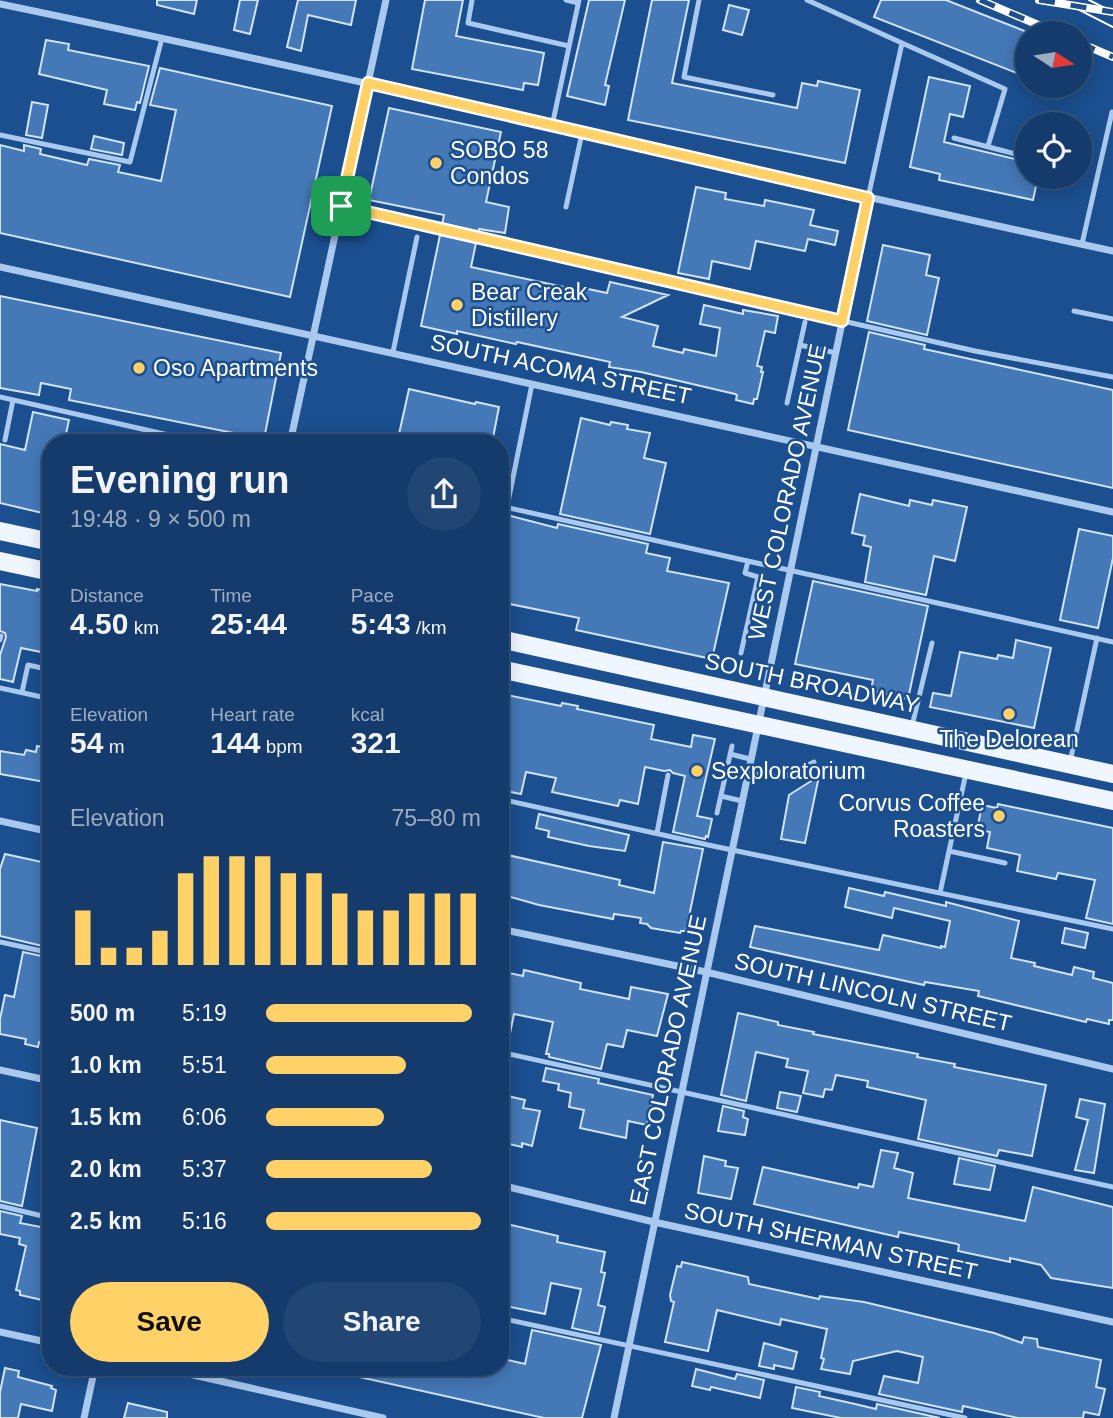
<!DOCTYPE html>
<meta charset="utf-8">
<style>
:root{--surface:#143b6b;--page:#214673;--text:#f1f3f6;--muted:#9dadc1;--line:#33557e;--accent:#ffd166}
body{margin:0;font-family:Arial,sans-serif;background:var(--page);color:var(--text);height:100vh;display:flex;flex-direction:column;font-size:26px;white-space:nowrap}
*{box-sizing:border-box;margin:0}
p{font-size:23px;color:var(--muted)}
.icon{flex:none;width:38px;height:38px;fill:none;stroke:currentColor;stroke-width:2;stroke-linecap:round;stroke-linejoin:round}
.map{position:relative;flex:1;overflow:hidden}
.drawer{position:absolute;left:42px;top:434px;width:467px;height:942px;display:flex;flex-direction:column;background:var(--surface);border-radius:28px;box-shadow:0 4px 18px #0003,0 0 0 2px var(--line)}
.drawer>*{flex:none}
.needle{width:46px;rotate:102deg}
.controls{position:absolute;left:1015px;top:21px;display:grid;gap:14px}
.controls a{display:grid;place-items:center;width:77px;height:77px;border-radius:50%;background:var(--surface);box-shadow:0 4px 18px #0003,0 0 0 2px var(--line);font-size:35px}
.pin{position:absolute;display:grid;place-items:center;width:60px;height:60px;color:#fff;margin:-30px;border-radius:14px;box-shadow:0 4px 10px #0006}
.round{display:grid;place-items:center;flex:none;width:74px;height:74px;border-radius:37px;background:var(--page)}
.overview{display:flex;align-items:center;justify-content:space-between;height:119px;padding:0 28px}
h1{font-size:38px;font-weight:700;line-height:52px}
.metrics{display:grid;grid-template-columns:repeat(3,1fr);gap:10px;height:119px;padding:7px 28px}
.metrics div{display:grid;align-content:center}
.metrics b{font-size:30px;font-weight:700}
.metrics small{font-size:19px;font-weight:400}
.metrics p{font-size:19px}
.chart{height:196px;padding:14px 28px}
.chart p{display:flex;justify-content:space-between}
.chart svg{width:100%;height:126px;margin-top:7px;stroke:var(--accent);stroke-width:6}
.action{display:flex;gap:14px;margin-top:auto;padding:14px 28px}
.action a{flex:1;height:80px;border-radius:42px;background:var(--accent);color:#111;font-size:28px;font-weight:700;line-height:80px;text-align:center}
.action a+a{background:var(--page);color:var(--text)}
ul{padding:0 28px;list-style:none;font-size:23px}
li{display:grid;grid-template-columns:112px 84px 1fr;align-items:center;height:52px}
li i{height:18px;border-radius:9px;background:var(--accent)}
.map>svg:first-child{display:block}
.building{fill:#4478b7;stroke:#cfe3fa;stroke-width:2}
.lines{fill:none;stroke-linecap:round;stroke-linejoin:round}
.service{stroke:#a9c9ee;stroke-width:5}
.minor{stroke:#a9c9ee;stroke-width:7}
.primary{stroke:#f0f6ff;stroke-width:18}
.tram{stroke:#fff;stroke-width:2}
.rail-casing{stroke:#fff;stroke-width:8}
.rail{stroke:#1b4f8f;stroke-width:5;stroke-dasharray:16;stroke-linecap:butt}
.route-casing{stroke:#fff;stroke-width:14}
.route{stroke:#ffd166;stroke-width:9}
.poi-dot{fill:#ffd166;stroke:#1b4f8f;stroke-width:2.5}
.labels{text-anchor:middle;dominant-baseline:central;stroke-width:5;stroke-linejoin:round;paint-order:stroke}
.poi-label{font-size:23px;fill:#fff;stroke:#1b4f8f;text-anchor:start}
.street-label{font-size:23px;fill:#fff;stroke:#1b4f8f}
</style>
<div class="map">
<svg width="1113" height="1418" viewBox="0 0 1113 1418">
<rect width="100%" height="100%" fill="#1b4f8f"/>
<path class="building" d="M 157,0 L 197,0 L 194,14 L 157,5 Z
M 240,0 L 258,0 L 250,34 L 234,30 Z
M 298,0 L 356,0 L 351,25 L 308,15 L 301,51 L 287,47 Z
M 425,0 L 463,0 L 456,36 L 544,53 L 538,85 L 524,83 L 523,90 L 412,69 Z
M 589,0 L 625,0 L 605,85 L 609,86 L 605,105 L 567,96 Z
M 652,0 L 689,0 L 672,83 L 797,108 L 802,83 L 817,86 L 818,81 L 860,90 L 845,163 L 628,120 Z
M 881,0 L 946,0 L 1027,32 L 1027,77 L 874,17 Z
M 729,5 L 749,10 L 742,35 L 723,30 Z
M 46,40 L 69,44 L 68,50 L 149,66 L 140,103 L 137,102 L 135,110 L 104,104 L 107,90 L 39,74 Z
M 160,68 L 332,106 L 290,297 L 0,233 L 0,145 L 24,151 L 24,145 L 41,149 L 40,154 L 87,165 L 89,159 L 120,165 L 118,172 L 161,181 L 176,110 L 150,105 Z
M 929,77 L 970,86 L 963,117 L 950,114 L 944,142 L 1027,162 L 1027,177 L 1038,177 L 1033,200 L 939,180 L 940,174 L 910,167 Z
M 32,102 L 48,105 L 42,138 L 26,135 Z
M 389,108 L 501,132 L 486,202 L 509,207 L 505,233 L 479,229 L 478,233 L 442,225 L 444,215 L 369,200 Z
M 94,136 L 124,143 L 122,155 L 91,149 Z
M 696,187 L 726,193 L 725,199 L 764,206 L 765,200 L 814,210 L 810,225 L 838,231 L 835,245 L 808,239 L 805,251 L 756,241 L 750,269 L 712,261 L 709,279 L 678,273 Z
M 440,235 L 476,243 L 471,267 L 578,290 L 579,287 L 607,293 L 610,282 L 668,295 L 622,317 L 658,326 L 653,346 L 683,353 L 684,349 L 716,356 L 720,328 L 700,324 L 704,305 L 743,314 L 743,310 L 778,316 L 775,333 L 765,331 L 757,366 L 762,367 L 761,372 L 763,372 L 757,399 L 754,399 L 753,404 L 736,400 L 737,395 L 735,394 L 641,372 L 609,367 L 610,362 L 517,342 L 516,344 L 457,331 L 457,334 L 421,326 Z
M 883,245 L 930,255 L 926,275 L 939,278 L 927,335 L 867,321 Z
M 0,296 L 281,353 L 264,439 L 69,400 L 71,389 L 41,383 L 39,395 L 0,388 Z
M 869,332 L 925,345 L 924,349 L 1113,390 L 1113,488 L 848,430 Z
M 409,389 L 475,404 L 476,402 L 499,407 L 492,443 L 397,443 Z
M 33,412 L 69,420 L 64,443 L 51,443 L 51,515 L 0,503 L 0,444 L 25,450 Z
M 581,418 L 610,425 L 611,422 L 628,425 L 627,429 L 650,433 L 644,458 L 666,463 L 650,534 L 560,514 Z
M 860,494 L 909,506 L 910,500 L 932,505 L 933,500 L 967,507 L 955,561 L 934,556 L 926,595 L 865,582 L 871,547 L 863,545 L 865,536 L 852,533 Z
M 503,514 L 557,528 L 558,524 L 648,544 L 646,553 L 670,558 L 667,571 L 729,583 L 712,659 L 576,630 L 579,618 L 500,602 L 500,527 Z
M 1079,529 L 1113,536 L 1113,558 L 1098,628 L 1060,620 Z
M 813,581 L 928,606 L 908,699 L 871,691 L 873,680 L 795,664 Z
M 0,584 L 37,591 L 37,589 L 51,592 L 51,654 L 21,648 L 13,682 L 0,679 L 0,655 L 6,637 L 5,633 L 0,631 Z
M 1016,640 L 1051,648 L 1034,728 L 930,707 L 933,693 L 951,696 L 960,652 L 997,659 L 998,655 L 1013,658 Z
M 502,694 L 561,706 L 562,703 L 578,706 L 577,709 L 654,725 L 651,739 L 691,747 L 693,735 L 715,739 L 697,816 L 712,819 L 708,837 L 706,836 L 705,839 L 673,832 L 685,776 L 673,773 L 670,770 L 664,771 L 645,767 L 638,804 L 620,800 L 618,806 L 552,792 L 556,778 L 526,772 L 521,794 L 500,790 L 500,703 Z
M 37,746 L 51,749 L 51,783 L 0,774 L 0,751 L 24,755 L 26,750 L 36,752 Z
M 819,776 L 805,843 L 781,839 L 789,795 Z
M 998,804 L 1113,828 L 1113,924 L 1086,918 L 1095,880 L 1058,873 L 1056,879 L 1017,871 L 1020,855 L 987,848 L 990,832 L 977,830 L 982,805 L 997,808 Z
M 539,814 L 629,835 L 625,851 L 589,846 L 548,837 L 549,831 L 536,828 Z
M 663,842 L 703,849 L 686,931 L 681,931 L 680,933 L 651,928 L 647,924 L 640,923 L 641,918 L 614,914 L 613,919 L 539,905 L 500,894 L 503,854 L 620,880 L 619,885 L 654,893 Z
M 5,854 L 51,864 L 51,948 L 0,936 L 0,869 Z
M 849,888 L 884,896 L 885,892 L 946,906 L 946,902 L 1019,921 L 1011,958 L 1035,963 L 1034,966 L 1072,975 L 1074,967 L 1094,972 L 1093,978 L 1113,983 L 1113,1020 L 1109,1020 L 1109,1024 L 1087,1019 L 1086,1022 L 978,996 L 979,991 L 925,982 L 924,985 L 750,947 L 755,926 L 879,950 L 883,935 L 941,948 L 941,946 L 945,947 L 950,921 L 894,908 L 892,918 L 845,907 Z
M 1065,928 L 1088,933 L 1085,948 L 1062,943 Z
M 23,952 L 51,958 L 51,1026 L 47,1043 L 39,1042 L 38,1047 L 25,1044 L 26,1039 L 0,1034 L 0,1019 L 5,995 L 14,997 Z
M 524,970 L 581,983 L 580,989 L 629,999 L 631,987 L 668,994 L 657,1036 L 627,1030 L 623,1047 L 607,1044 L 601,1069 L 549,1057 L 549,1054 L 546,1054 L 553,1022 L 514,1014 L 507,1048 L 500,1047 L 500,971 L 523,976 Z
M 738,1013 L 778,1022 L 778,1025 L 814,1032 L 813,1034 L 918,1054 L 917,1057 L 955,1064 L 954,1067 L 1046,1085 L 1032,1156 L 999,1150 L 997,1156 L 918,1139 L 926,1100 L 867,1087 L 868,1081 L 836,1075 L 832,1090 L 825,1089 L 823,1097 L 803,1093 L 808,1071 L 786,1067 L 788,1059 L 756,1052 L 746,1101 L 721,1095 Z
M 546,1068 L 599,1079 L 598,1083 L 653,1095 L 647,1125 L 628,1121 L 626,1138 L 580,1128 L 584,1110 L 569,1107 L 571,1093 L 558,1090 L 559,1084 L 543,1081 Z
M 780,1092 L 801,1096 L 797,1112 L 777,1108 Z
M 503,1095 L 525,1100 L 523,1108 L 540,1111 L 532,1146 L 522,1143 L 522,1147 L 501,1142 L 507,1117 L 500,1115 Z
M 1080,1099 L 1105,1104 L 1094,1173 L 1075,1170 L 1088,1120 L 1076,1117 Z
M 723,1106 L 744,1111 L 743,1117 L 748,1119 L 745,1135 L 718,1131 Z
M 0,1120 L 37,1128 L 22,1206 L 0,1201 Z
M 881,1150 L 898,1153 L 894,1168 L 913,1173 L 908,1198 L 1025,1221 L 1033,1187 L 1113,1207 L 1113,1288 L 1051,1278 L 1041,1265 L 1010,1258 L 1010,1262 L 958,1251 L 959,1245 L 957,1244 L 899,1232 L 898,1237 L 754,1204 L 763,1167 L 858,1188 L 859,1184 L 873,1187 Z
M 704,1156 L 726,1161 L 725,1166 L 738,1168 L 731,1199 L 698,1193 Z
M 959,1158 L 995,1166 L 990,1190 L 954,1184 Z
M 0,1211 L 22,1216 L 20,1223 L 51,1229 L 51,1240 L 44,1273 L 47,1274 L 42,1300 L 20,1295 L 20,1291 L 16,1290 L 26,1246 L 19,1244 L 20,1238 L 0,1234 Z
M 507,1224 L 558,1236 L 557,1242 L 605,1252 L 601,1272 L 605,1273 L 598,1305 L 605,1307 L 599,1334 L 572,1328 L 581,1289 L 551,1283 L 545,1314 L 500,1305 L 500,1253 Z
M 682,1262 L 748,1277 L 749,1284 L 819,1299 L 820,1296 L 864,1302 L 994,1333 L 1022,1343 L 1024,1337 L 1037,1339 L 1038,1347 L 1101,1360 L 1096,1387 L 1105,1389 L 1099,1415 L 1084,1412 L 1083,1418 L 1018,1418 L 963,1406 L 962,1412 L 879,1394 L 884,1376 L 918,1383 L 923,1357 L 897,1351 L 853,1361 L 850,1374 L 821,1369 L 824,1359 L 821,1358 L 827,1329 L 781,1319 L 780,1325 L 717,1310 L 708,1351 L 665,1342 L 674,1302 L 671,1301 L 670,1295 L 677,1266 L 681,1267 Z
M 532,1330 L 601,1345 L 582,1418 L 544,1418 L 337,1372 L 338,1367 L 500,1367 L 500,1358 L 525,1364 Z
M 764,1343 L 797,1352 L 793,1369 L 774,1365 L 774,1369 L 759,1366 Z
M 5,1368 L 19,1371 L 18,1377 L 52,1386 L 51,1388 L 56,1390 L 52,1411 L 21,1404 L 18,1418 L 0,1418 L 0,1392 Z
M 696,1369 L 735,1379 L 737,1374 L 764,1380 L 760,1398 L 711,1387 L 710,1390 L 692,1386 Z
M 796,1387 L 820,1392 L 819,1396 L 855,1404 L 876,1409 L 877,1404 L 940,1418 L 841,1418 L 792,1408 Z
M 128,1403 L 167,1412 L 167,1418 L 124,1418 Z"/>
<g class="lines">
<path class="service" d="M 472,0 L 468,23 L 569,46
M 566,0 L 578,3
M 699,0 L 684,77 L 773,95
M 807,0 L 902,43 L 868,198
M 902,43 L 1005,89 L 988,146
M 552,126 L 579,0
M 0,135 L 130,162 L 162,38
M 954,138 L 1027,157
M 341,207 L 975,351 L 1113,377
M 566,207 L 582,133
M 1082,244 L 1112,112
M 1074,311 L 1113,319
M 800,345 L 836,353
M 393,352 L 417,237
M 0,397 L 204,443
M 787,403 L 805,322
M 5,440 L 13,400
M 500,506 L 1113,642
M 507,507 L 532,384
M 0,640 L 1,636
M 741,653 L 758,577 L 745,573 L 748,561
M 0,688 L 51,699
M 22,692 L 28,665 L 51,670
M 912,726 L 932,643
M 730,754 L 750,759
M 1070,762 L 1097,638
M 747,773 L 782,778 L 814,762
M 966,773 L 949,851 L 1005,863
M 721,796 L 742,801
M 500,799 L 713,846 L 1113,929
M 717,813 L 732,746
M 657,833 L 668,775
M 940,893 L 949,851
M 0,942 L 51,953
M 500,1052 L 1113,1187
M 0,1206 L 51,1218
M 500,1318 L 965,1418"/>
<path class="minor" d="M 0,4 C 372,81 741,171 1113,251
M 0,267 L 1113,512
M 290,443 L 386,0
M 0,821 L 51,832
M 500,929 L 706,972 L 1113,1069
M 0,1070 L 51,1081
M 500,1185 L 654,1222 L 1113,1322
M 0,1332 L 51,1343
M 158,1367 L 383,1418
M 84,1418 L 95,1367
M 614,1418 L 868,198"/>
<path class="primary" d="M 0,531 L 51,542
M 0,561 L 51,572
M 500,639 L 1113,774
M 500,669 L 1113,801"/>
<path class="tram" d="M 1060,0 L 1113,27
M 1089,0 L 1113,12"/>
<defs>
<path id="rail" d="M 980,0 L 1057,33
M 1039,0 L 1113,12
M 1080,43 L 1113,57"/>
</defs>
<use href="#rail" class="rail-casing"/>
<use href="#rail" class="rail"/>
</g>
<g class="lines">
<defs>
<path id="route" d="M 368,83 L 868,198 L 842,321 L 341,206 Z"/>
</defs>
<use href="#route" class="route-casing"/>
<use href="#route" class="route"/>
</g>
<g class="poi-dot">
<circle cx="436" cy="163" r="7"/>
<circle cx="457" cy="305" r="7"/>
<circle cx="139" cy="368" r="7"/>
<circle cx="1009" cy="714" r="7"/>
<circle cx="697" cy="771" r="7"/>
<circle cx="999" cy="816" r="7"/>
</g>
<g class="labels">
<g class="poi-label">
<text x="450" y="150">SOBO 58<tspan x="450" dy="26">Condos</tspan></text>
<text x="471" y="292">Bear Creak<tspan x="471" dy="26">Distillery</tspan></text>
<text x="153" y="368">Oso Apartments</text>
<text x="1009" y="739" text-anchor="middle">The Delorean</text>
<text x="711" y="771">Sexploratorium</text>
<text x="985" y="803" text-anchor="end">Corvus Coffee<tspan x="985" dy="26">Roasters</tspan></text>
</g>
<g class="street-label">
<text transform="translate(561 369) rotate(12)">SOUTH ACOMA STREET</text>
<text transform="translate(787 492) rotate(-78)">WEST COLORADO AVENUE</text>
<text transform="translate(812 683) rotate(12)">SOUTH BROADWAY</text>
<text transform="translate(873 992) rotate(13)">SOUTH LINCOLN STREET</text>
<text transform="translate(668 1060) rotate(-78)">EAST COLORADO AVENUE</text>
<text transform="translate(831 1241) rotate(12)">SOUTH SHERMAN STREET</text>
</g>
</g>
</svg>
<div class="controls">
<a><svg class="needle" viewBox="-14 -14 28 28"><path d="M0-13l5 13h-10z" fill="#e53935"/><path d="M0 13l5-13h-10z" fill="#9dadc1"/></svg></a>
<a><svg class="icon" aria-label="locate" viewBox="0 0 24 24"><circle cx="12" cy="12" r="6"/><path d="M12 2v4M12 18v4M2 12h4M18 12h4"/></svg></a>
</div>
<div class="pin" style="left:341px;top:206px;background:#1e9e55"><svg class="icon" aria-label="arrive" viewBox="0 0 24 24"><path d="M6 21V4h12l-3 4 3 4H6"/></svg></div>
<section class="drawer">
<div class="overview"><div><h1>Evening run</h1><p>19:48 · 9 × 500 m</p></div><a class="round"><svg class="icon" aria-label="share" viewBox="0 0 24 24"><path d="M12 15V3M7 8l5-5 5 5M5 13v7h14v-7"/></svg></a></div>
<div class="metrics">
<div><p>Distance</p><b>4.50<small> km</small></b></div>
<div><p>Time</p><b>25:44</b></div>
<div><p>Pace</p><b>5:43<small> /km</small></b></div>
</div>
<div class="metrics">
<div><p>Elevation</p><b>54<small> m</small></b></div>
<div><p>Heart rate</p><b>144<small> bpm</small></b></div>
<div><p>kcal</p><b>321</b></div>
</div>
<div class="chart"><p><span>Elevation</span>75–80 m</p>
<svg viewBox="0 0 160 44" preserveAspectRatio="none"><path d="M5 44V25M15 44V38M25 44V38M35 44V32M45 44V12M55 44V6M65 44V6M75 44V6M85 44V12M95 44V12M105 44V19M115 44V25M125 44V25M135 44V19M145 44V19M155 44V19"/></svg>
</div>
<ul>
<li><b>500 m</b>5:19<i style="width:96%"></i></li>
<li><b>1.0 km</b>5:51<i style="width:65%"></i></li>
<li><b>1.5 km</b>6:06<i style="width:55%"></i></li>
<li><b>2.0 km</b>5:37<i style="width:77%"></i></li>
<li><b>2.5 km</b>5:16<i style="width:100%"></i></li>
</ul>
<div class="action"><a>Save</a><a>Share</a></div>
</section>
</div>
